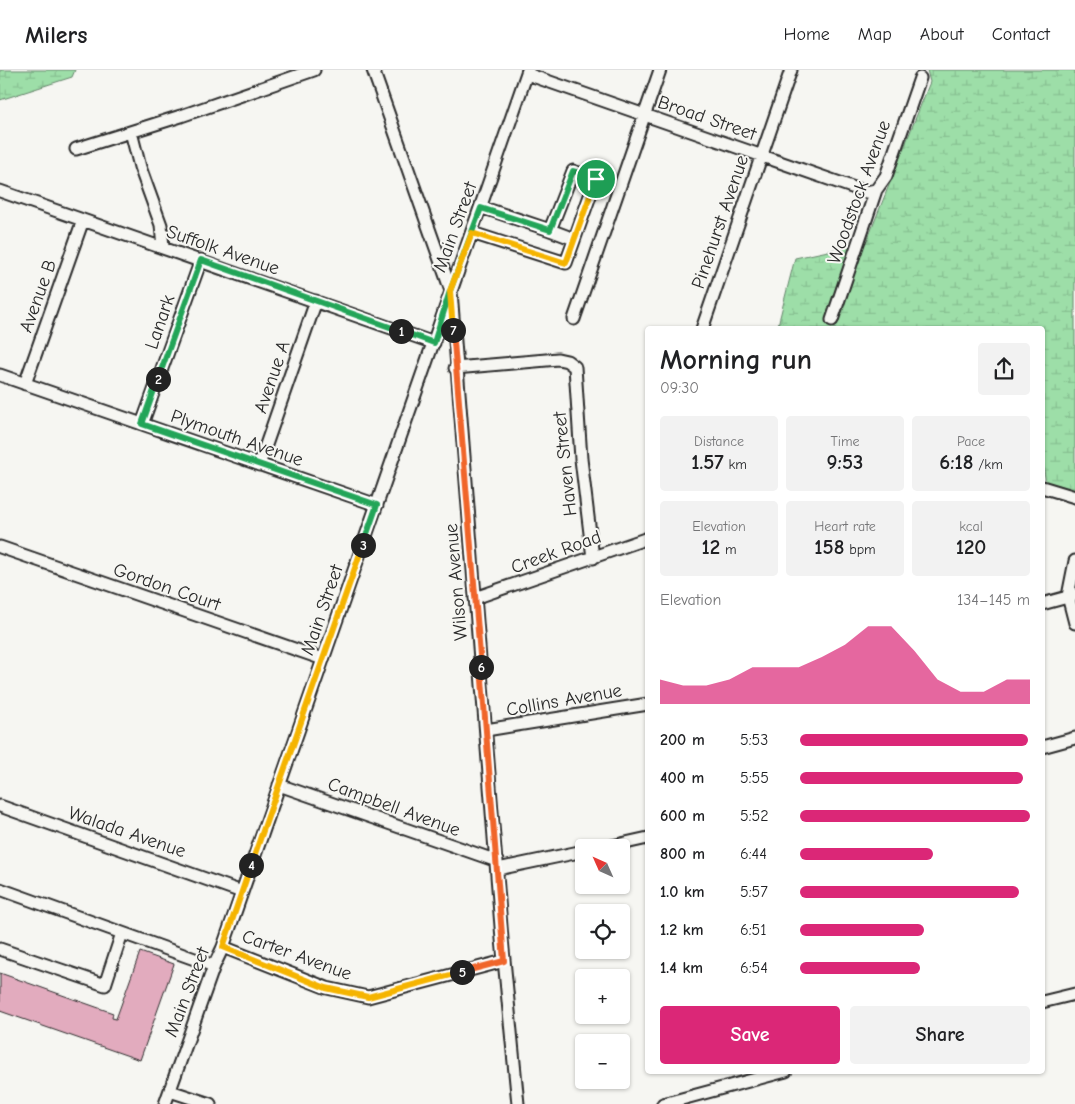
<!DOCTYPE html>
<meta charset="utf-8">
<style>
:root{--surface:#fff;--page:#f2f2f2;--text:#202124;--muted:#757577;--line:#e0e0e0;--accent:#db2777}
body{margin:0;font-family:"Comic Neue",sans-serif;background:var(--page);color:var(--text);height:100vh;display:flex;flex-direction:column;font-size:19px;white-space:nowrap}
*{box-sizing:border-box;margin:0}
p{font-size:16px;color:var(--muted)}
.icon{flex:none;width:28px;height:28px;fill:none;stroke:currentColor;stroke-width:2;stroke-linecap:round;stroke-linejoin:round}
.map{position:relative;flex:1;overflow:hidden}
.details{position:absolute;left:645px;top:256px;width:400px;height:748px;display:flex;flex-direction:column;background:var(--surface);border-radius:5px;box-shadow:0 1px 4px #0004}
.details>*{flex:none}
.needle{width:32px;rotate:315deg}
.tools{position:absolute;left:575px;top:769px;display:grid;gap:10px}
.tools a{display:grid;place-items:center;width:55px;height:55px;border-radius:5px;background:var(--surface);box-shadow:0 1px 4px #0004;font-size:25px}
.pin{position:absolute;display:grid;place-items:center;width:42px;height:42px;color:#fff;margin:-21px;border:2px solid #fff;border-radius:50%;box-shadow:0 1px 5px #0007}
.km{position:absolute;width:25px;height:25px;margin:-12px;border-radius:50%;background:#222;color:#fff;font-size:14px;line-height:25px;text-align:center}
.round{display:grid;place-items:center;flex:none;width:52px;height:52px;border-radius:5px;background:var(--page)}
.headline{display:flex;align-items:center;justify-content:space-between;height:85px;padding:0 15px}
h1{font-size:28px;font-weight:600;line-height:38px}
.figures{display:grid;grid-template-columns:repeat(3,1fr);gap:8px;height:85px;padding:5px 15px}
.figures div{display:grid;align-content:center;border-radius:5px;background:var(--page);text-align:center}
.figures b{font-size:21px;font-weight:600}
.figures small{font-size:14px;font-weight:400}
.figures p{font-size:14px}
.chart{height:140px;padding:10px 15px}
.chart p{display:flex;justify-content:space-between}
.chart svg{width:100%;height:90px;margin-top:5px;fill:var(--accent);opacity:.7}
.button{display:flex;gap:10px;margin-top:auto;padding:10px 15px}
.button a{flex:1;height:58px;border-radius:5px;background:var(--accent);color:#fff;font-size:20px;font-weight:600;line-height:58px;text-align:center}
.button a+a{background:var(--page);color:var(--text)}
ul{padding:0 15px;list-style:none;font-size:16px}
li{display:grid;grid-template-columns:80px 60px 1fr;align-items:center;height:38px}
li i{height:12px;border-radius:6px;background:var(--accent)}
header{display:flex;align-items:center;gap:30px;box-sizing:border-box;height:70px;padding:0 25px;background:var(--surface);border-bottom:1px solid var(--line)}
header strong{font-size:24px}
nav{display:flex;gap:28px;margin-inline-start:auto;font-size:18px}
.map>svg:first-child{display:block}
.wetland{fill:url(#wetland-marsh);stroke:#64846a}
.building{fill:#e2abbe;stroke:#2b2b2b}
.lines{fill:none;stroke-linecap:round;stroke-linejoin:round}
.minor-casing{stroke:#2b2b2b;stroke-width:15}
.minor{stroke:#f6f6f2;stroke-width:11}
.split-1-casing{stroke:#fff;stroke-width:10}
.split-2-casing{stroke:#fff;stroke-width:10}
.split-3-casing{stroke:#fff;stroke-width:10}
.split-4-casing{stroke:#fff;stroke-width:10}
.split-5-casing{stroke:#fff;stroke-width:10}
.split-6-casing{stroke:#fff;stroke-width:10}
.split-7-casing{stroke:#fff;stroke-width:10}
.split-8-casing{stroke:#fff;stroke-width:10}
.split-1{stroke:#22a559;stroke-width:6}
.split-2{stroke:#22a559;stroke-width:6}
.split-3{stroke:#22a559;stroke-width:6}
.split-4{stroke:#f5b400;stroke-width:6}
.split-5{stroke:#f5b400;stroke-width:6}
.split-6{stroke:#f0652b;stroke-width:6}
.split-7{stroke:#f0652b;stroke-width:6}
.split-8{stroke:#f5b400;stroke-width:6}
.labels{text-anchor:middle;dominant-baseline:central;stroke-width:4;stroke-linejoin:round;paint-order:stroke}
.street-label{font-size:19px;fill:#2b2b2b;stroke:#f6f6f2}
</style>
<header>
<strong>Milers</strong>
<nav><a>Home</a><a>Map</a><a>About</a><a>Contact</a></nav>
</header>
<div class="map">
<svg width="1075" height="1034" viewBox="0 0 1075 1034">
<defs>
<pattern id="wetland-marsh" width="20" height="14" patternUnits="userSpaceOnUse" patternTransform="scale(1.25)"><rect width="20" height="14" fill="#9ddea8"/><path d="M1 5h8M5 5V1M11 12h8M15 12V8" fill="none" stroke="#87bf91"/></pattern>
</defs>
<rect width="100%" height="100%" fill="#f6f6f2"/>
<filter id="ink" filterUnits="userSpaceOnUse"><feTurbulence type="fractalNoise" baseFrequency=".02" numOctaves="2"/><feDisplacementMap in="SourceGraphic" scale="10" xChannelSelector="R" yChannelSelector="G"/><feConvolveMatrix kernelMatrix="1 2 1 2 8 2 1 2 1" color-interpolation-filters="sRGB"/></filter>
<g filter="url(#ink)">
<path class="wetland" d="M 0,0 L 75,0 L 72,7 L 0,30 Z
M 927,0 L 1075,0 L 1075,423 L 1046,415 L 1042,385 L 1042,259 L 777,259 L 795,188 L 866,173 L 930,12 Z"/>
<path class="building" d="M 140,882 L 174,894 L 140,990 L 0,941 L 0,903 L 113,943 L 112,948 L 116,949 Z"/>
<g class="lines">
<defs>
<path id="minor" d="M 373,0 L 451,221 L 502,869 L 518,1034
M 527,4 L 866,122 L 876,120
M 131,62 L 140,97 L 161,155 L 163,177
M 76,79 L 181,46 L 314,0
M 0,121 L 434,273
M 550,160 L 574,169
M 472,163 L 566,193 L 596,109 L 573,101 L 550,160 L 481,137
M 574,249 L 660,0
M 832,250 L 876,120 L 886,106 L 920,8
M 702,259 L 791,0
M 455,298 L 558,289 L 567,291 L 575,297 L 581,389 L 593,488
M 0,305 L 377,435
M 25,314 L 83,150
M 142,354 L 201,190
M 259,395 L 316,231
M 1042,417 L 1075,427
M 0,477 L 323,589
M 1075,491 L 1068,526 L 1075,553
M 475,528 L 648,468
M 1042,534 L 1075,525
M 486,660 L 648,634
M 1042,677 L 1075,668
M 279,715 L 497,791
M 0,736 L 242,822
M 603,778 L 648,768
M 498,799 L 584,781
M 0,819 L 214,896
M 223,877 L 327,918 L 368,927 L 504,891
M 0,879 L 105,915 L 122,863
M 1042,932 L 1075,924
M 170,1021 L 210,1034
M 165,1034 L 214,896 L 223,877 L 528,0
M 663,1034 L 786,1001"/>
</defs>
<use href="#minor" class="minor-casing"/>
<use href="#minor" class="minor"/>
</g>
</g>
<g class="lines" filter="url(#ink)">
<defs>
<path id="split-1" d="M 401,261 L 434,273 L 450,221 L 481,138 L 550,160 L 573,101 L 596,109"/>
<path id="split-2" d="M 158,309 L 201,190 L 401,261"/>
<path id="split-3" d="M 158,309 L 142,354 L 377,435 L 363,475"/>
<path id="split-4" d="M 251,795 L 363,475"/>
<path id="split-5" d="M 251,795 L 223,877 L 326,918 L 368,927 L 462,902"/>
<path id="split-6" d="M 462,902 L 504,891 L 481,597"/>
<path id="split-7" d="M 453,260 L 481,597"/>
<path id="split-8" d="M 453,260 L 450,221 L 472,163 L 566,193 L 596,109"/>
</defs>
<use href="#split-1" class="split-1-casing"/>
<use href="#split-2" class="split-2-casing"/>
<use href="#split-3" class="split-3-casing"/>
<use href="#split-4" class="split-4-casing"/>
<use href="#split-5" class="split-5-casing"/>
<use href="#split-6" class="split-6-casing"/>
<use href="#split-7" class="split-7-casing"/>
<use href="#split-8" class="split-8-casing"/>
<use href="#split-1" class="split-1"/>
<use href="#split-2" class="split-2"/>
<use href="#split-3" class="split-3"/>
<use href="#split-4" class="split-4"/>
<use href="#split-5" class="split-5"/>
<use href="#split-6" class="split-6"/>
<use href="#split-7" class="split-7"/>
<use href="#split-8" class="split-8"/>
</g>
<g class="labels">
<g class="street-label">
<text transform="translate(707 48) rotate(19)">Broad Street</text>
<text transform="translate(859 122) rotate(-70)">Woodstock Avenue</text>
<text transform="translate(720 152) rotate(-71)">Pinehurst Avenue</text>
<text transform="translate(455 157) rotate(-70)">Main Street</text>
<text transform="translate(223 180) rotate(19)">Suffolk Avenue</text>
<text transform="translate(38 226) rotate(-70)">Avenue B</text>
<text transform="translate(160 252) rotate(-71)">Lanark</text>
<text transform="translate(272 307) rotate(-71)">Avenue A</text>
<text transform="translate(237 368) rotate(19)">Plymouth Avenue</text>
<text transform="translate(565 394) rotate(-96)">Haven Street</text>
<text transform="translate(556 482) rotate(-20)">Creek Road</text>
<text transform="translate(456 512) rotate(-95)">Wilson Avenue</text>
<text transform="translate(167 517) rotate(19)">Gordon Court</text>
<text transform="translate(322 540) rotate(-71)">Main Street</text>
<text transform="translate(564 630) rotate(-10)">Collins Avenue</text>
<text transform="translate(394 737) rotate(20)">Campbell Avenue</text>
<text transform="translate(127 762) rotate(19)">Walada Avenue</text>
<text transform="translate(297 885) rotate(20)">Carter Avenue</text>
<text transform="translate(187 922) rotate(-69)">Main Street</text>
</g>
</g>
</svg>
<div class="tools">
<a><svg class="needle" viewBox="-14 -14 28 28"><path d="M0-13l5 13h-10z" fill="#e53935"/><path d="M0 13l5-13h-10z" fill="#757577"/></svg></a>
<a><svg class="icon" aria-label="locate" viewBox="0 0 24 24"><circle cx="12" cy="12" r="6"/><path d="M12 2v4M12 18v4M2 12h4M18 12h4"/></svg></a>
<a>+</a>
<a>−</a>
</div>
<div class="pin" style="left:596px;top:109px;background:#1e9e55"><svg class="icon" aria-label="arrive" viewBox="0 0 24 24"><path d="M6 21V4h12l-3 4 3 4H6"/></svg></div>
<b class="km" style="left:401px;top:261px">1</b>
<b class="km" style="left:158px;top:309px">2</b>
<b class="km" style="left:363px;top:475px">3</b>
<b class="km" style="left:251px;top:795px">4</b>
<b class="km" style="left:462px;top:902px">5</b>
<b class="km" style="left:481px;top:597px">6</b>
<b class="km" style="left:453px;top:260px">7</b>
<section class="details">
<div class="headline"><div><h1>Morning run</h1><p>09:30</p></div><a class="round"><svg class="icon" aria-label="share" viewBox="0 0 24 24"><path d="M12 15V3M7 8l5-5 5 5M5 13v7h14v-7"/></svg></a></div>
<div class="figures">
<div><p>Distance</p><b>1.57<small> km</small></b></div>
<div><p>Time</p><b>9:53</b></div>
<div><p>Pace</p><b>6:18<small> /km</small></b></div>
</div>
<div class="figures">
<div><p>Elevation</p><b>12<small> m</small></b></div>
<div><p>Heart rate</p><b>158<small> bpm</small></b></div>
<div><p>kcal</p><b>120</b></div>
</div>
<div class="chart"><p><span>Elevation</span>134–145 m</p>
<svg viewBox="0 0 160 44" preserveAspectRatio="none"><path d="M0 44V32L10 35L20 35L30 32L40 26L50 26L60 26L70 21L80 15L90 6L100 6L110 18L120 32L130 38L140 38L150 32L160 32V44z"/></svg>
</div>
<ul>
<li><b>200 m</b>5:53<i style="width:99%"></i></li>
<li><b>400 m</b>5:55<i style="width:97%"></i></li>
<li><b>600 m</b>5:52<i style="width:100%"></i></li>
<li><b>800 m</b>6:44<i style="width:58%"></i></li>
<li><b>1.0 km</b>5:57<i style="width:95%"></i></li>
<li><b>1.2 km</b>6:51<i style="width:54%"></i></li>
<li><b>1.4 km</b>6:54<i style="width:52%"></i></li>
</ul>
<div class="button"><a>Save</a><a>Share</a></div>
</section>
</div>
